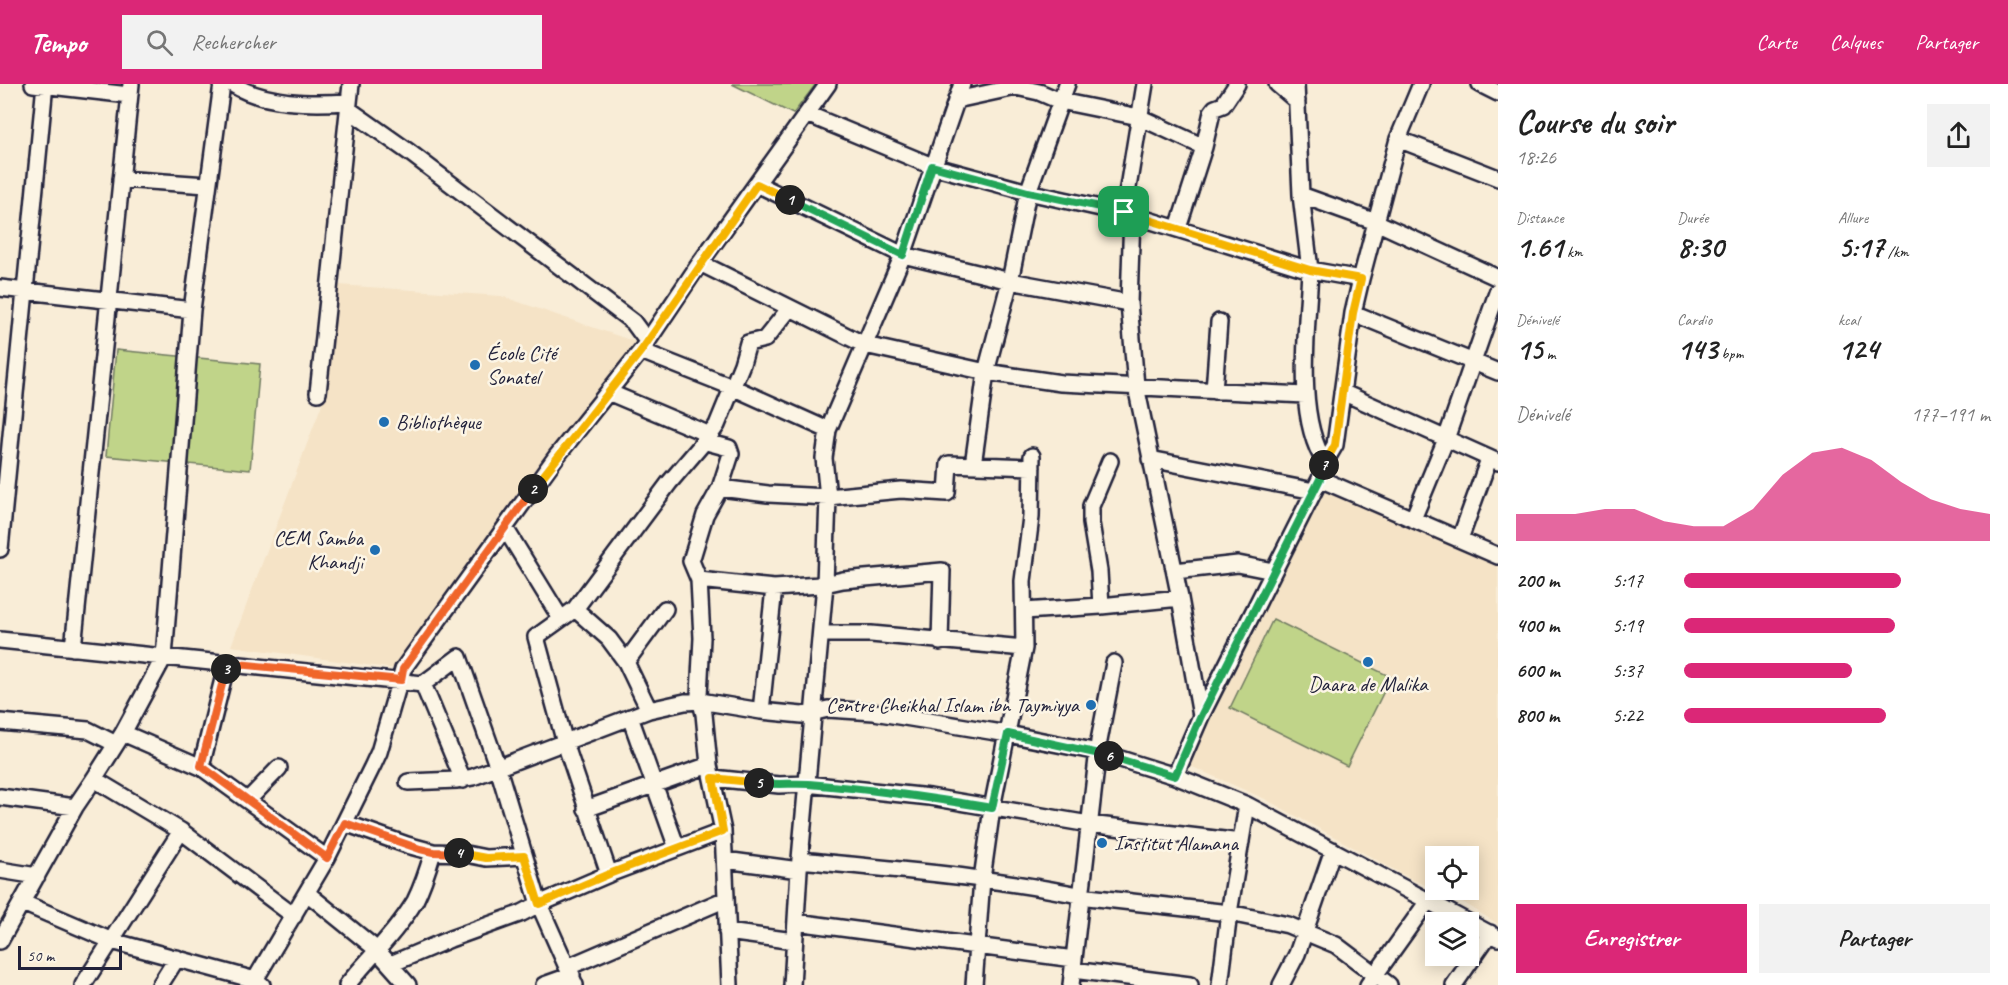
<!DOCTYPE html>
<html lang="fr">
<meta charset="utf-8">
<style>
:root{--surface:#fff;--page:#f2f2f2;--text:#222;--muted:#767676;--accent:#db2777}
body{margin:0;font-family:Caveat,sans-serif;background:var(--page);color:var(--text);height:100vh;display:flex;flex-direction:column;font-size:22px;white-space:nowrap}
*{box-sizing:border-box;margin:0}
p{font-size:20px;color:var(--muted)}
.icon{flex:none;width:33px;height:33px;fill:none;stroke:currentColor;stroke-width:2;stroke-linecap:round;stroke-linejoin:round}
.map{position:relative;flex:1;overflow:hidden}
.sheet{display:flex;flex-direction:column;background:var(--surface);width:510px}
.sheet>*{flex:none}
.tools{position:absolute;left:1425px;top:762px;display:grid;gap:12px}
.tools a{display:grid;place-items:center;width:54px;height:54px;border-radius:0px;background:var(--surface);box-shadow:0 3px 15px #0003;font-size:30px}
.scale{position:absolute;left:18px;bottom:15px;width:104px;box-sizing:border-box;padding-left:6px;border:3px solid #22223b;border-top:0;font-size:16px;line-height:21px;white-space:nowrap;color:#22223b;-webkit-text-stroke:4px #fcf5e5;paint-order:stroke}
.pin{position:absolute;display:grid;place-items:center;width:51px;height:51px;color:#fff;margin:-26px;border-radius:12px;box-shadow:0 3px 9px #0006}
.km{position:absolute;width:30px;height:30px;margin:-15px;border-radius:50%;background:#222;color:#fff;font-size:16px;line-height:30px;text-align:center}
.round{display:grid;place-items:center;flex:none;width:63px;height:63px;border-radius:0px;background:var(--page)}
.overview{display:flex;align-items:center;justify-content:space-between;height:102px;padding:0 18px}
h1{font-size:33px;font-weight:800;line-height:45px}
.metrics{display:grid;grid-template-columns:repeat(3,1fr);gap:9px;height:102px;padding:6px 18px}
.metrics div{display:grid;align-content:center}
.metrics b{font-size:30px;font-weight:800}
.metrics small{font-size:16px;font-weight:400}
.metrics p{font-size:16px}
.chart{height:168px;padding:12px 18px}
.chart p{display:flex;justify-content:space-between}
.chart svg{width:100%;height:108px;margin-top:6px;fill:var(--accent);opacity:.7}
.button{display:flex;gap:12px;margin-top:auto;padding:12px 18px}
.button a{flex:1;height:69px;border-radius:0px;background:var(--accent);color:#fff;font-size:24px;font-weight:800;line-height:69px;text-align:center}
.button a+a{background:var(--page);color:var(--text)}
ul{padding:0 18px;list-style:none;font-size:20px}
li{display:grid;grid-template-columns:96px 72px 1fr;align-items:center;height:45px}
li i{height:15px;border-radius:8px;background:var(--accent)}
header{display:flex;align-items:center;gap:36px;box-sizing:border-box;height:84px;padding:0 30px;background:var(--accent);color:#fff}
header strong{font-size:28px}
nav{display:flex;gap:33px;margin-inline-start:auto;font-size:21px}
.search{width:420px;height:54px;background:var(--page);display:flex;align-items:center;gap:15px;box-sizing:border-box;padding:0 21px;border-radius:0px;color:var(--muted);font-size:22px}
main{display:flex;flex:1;min-height:0}
.map>svg:first-child{display:block}
.built{fill:#f5e3c6}
.green{fill:#c0d489;stroke:#717b62;stroke-width:1.5}
.lines{fill:none;stroke-linecap:round;stroke-linejoin:round}
.minor-casing{stroke:#22223b;stroke-width:20}
.minor{stroke:#fcf5e5;stroke-width:15}
.split-1-casing{stroke:#fff;stroke-width:12}
.split-2-casing{stroke:#fff;stroke-width:12}
.split-3-casing{stroke:#fff;stroke-width:12}
.split-4-casing{stroke:#fff;stroke-width:12}
.split-5-casing{stroke:#fff;stroke-width:12}
.split-6-casing{stroke:#fff;stroke-width:12}
.split-7-casing{stroke:#fff;stroke-width:12}
.split-8-casing{stroke:#fff;stroke-width:12}
.split-1{stroke:#22a559;stroke-width:8}
.split-2{stroke:#f5b400;stroke-width:8}
.split-3{stroke:#f0652b;stroke-width:8}
.split-4{stroke:#f0652b;stroke-width:8}
.split-5{stroke:#f5b400;stroke-width:8}
.split-6{stroke:#22a559;stroke-width:8}
.split-7{stroke:#22a559;stroke-width:8}
.split-8{stroke:#f5b400;stroke-width:8}
.poi-dot{fill:#1f6fb2;stroke:#fcf5e5;stroke-width:2}
.labels{text-anchor:middle;dominant-baseline:central;stroke-width:5;stroke-linejoin:round;paint-order:stroke}
.poi-label{font-size:21px;fill:#22223b;stroke:#fcf5e5;text-anchor:start}
</style>
<header>
<strong>Tempo</strong>
<div class="search"><svg class="icon" aria-label="search" viewBox="0 0 24 24"><circle cx="10" cy="10" r="6"/><path d="M15 15l6 6"/></svg>Rechercher</div>
<nav><a>Carte</a><a>Calques</a><a>Partager</a></nav>
</header>
<main>
<div class="map">
<svg width="1498" height="901" viewBox="0 0 1498 901">
<rect width="100%" height="100%" fill="#f9edd7"/>
<filter id="ink" filterUnits="userSpaceOnUse"><feTurbulence type="fractalNoise" baseFrequency=".0167" numOctaves="2"/><feDisplacementMap in="SourceGraphic" scale="12" xChannelSelector="R" yChannelSelector="G"/><feConvolveMatrix kernelMatrix="1 2 1 2 8 2 1 2 1" color-interpolation-filters="sRGB"/></filter>
<g filter="url(#ink)">
<path class="built" d="M 338,201 L 501,212 L 636,258 L 395,585 L 231,562 L 328,304 Z
M 1322,403 L 1498,475 L 1498,840 L 1450,810 L 1437,806 L 1468,806 L 1468,772 L 1436,772 L 1435,805 L 1413,796 L 1265,715 L 1188,681 Z"/>
<path class="green" d="M 732,0 L 816,0 L 793,30 Z
M 116,266 L 260,280 L 250,386 L 106,372 Z
M 1273,535 L 1391,593 L 1347,682 L 1230,624 Z"/>
<g class="lines">
<defs>
<path id="minor" d="M 33,0 L 129,11
M 232,0 C 265,21 311,20 349,18
M 1277,0 L 1297,17
M 1480,0 L 1498,9
M 956,16 L 1016,3 L 1039,8 L 1060,17 L 1139,33 L 1204,63
M 348,25 L 409,68 L 633,238 L 647,257
M 807,30 L 932,82 L 1028,108 L 1132,131 L 1310,186 L 1301,111 L 1296,0
M 1398,55 L 1498,94
M 121,95 L 207,101
M 757,100 L 903,171 L 1010,197 L 1129,219
M 1301,111 L 1376,138 L 1498,194
M 1124,128 L 1145,0
M 1132,131 L 1129,219 L 1136,302 L 1180,514 L 1201,632
M 1178,144 L 1204,63 L 1212,28 L 1215,24 L 1223,21 L 1237,0
M 700,179 L 865,261 L 986,288 L 1061,299 L 1305,311
M 0,204 L 192,226
M 1353,229 L 1498,288
M 641,267 L 732,303 L 828,346
M 1214,307 L 1219,238
M 608,308 L 710,351
M 1342,308 L 1498,378
M 318,309 L 351,0
M 703,357 L 729,364 L 731,370 L 720,404 L 705,431 L 691,477 L 699,496 L 774,504 L 820,501 L 843,496 L 942,487 L 940,558
M 1150,375 L 1314,407
M 1325,378 C 1294,332 1308,240 1310,186 L 1361,195
M 973,381 L 986,288 L 1010,197 L 1028,108 L 1067,0
M 1320,395 L 1498,472
M 720,404 L 768,410 L 828,413 L 901,406 L 947,409 L 949,380 L 1032,383
M 1413,435 L 1446,355 L 1498,206
M 505,444 L 561,535
M 1460,455 L 1489,375
M 0,465 L 45,0
M 1175,487 L 1238,480 L 1273,487
M 699,496 L 702,554 L 699,611 L 704,630 L 709,681 L 723,747 L 730,901
M 1101,522 L 1099,487 L 1091,439 L 1091,422 L 1110,377
M 575,525 L 609,555 L 626,578 L 649,626
M 1024,527 L 1101,522 L 1180,514
M 821,550 L 871,550 L 1024,564
M 0,556 L 423,600 L 459,573 L 498,684 L 539,820 L 575,901
M 73,564 L 131,0
M 626,578 L 665,525
M 423,600 L 463,696
M 761,627 L 774,504
M 630,633 L 677,764
M 0,638 L 88,646 L 116,660
M 123,649 L 201,683 L 327,774
M 201,683 L 227,579
M 1175,692 L 1201,632 L 1320,395 L 1325,378 L 1335,361 L 1353,229 L 1361,195 L 1398,55 L 1421,0
M 713,694 L 779,701 L 806,700 L 930,713 L 1089,740 L 1241,758
M 94,695 L 181,747 L 294,832
M 408,698 L 457,696 L 473,693 L 649,626 L 685,618 L 700,617 L 761,627 L 802,631 L 828,625 L 874,628 L 1008,650 L 1098,668 L 1175,692 L 1247,721 L 1498,854
M 0,713 L 75,723
M 248,716 L 279,684
M 586,725 L 709,681
M 345,739 L 407,761 L 433,768 L 461,769 L 486,774 L 524,772
M 725,776 L 799,786
M 800,776 C 897,786 994,793 1088,813 L 1229,829 L 1288,841 L 1336,861 L 1389,901
M 0,786 L 37,792
M 609,790 L 565,659 L 536,553 L 575,525 L 669,399 L 710,351 L 717,341 L 742,280 L 748,259 L 765,255 L 790,224
M 307,809 L 376,865 L 408,901
M 23,819 L 112,857 L 255,896 L 262,901
M 796,838 L 1074,875
M 727,848 L 794,857
M 0,857 L 75,723 L 94,695 L 123,649 L 164,573 L 192,226 L 222,0
M 391,880 L 450,855 L 522,829 L 539,820 L 609,790 L 723,747
M 568,883 L 726,815
M 1073,886 L 1190,901
M 83,901 L 181,747
M 160,901 L 177,874
M 252,901 L 327,774 L 373,681 L 379,668 L 403,585 L 556,373 L 641,267 L 700,179 L 828,0
M 347,901 C 369,874 398,846 415,817 C 423,801 428,785 433,768
M 544,901 L 572,891
M 792,901 L 799,786 L 825,500 L 828,413 L 824,374 L 828,346 L 903,171 L 962,0
M 974,901 L 982,795 L 992,724 L 1024,564 L 1023,497 L 1031,433 L 1032,372
M 1071,901 L 1099,657 L 1114,579
M 1220,901 L 1229,829 L 1247,721
M 1281,901 L 1297,870 L 1333,766
M 1368,901 L 1428,817
M 1454,901 L 1490,849"/>
</defs>
<use href="#minor" class="minor-casing"/>
<use href="#minor" class="minor"/>
</g>
</g>
<g class="lines" filter="url(#ink)">
<defs>
<path id="split-1" d="M 790,116 L 903,171 L 932,82 L 1028,108 L 1124,128"/>
<path id="split-2" d="M 533,405 L 641,267 L 757,100 L 790,116"/>
<path id="split-3" d="M 226,585 L 227,579 L 401,596 L 403,585 L 533,405"/>
<path id="split-4" d="M 226,585 L 201,682 L 327,774 L 345,739 L 420,765 L 433,768 L 459,769"/>
<path id="split-5" d="M 459,769 L 486,774 L 524,772 L 539,820 L 609,790 L 723,747 L 713,694 L 759,699"/>
<path id="split-6" d="M 759,699 C 777,701 793,699 809,700 C 871,705 932,714 992,724 L 1008,650 L 1109,672"/>
<path id="split-7" d="M 1109,672 L 1175,692 L 1201,632 L 1320,395 L 1324,381"/>
<path id="split-8" d="M 1124,128 L 1310,186 L 1361,195 L 1353,229 L 1335,361 L 1324,381"/>
</defs>
<use href="#split-1" class="split-1-casing"/>
<use href="#split-2" class="split-2-casing"/>
<use href="#split-3" class="split-3-casing"/>
<use href="#split-4" class="split-4-casing"/>
<use href="#split-5" class="split-5-casing"/>
<use href="#split-6" class="split-6-casing"/>
<use href="#split-7" class="split-7-casing"/>
<use href="#split-8" class="split-8-casing"/>
<use href="#split-1" class="split-1"/>
<use href="#split-2" class="split-2"/>
<use href="#split-3" class="split-3"/>
<use href="#split-4" class="split-4"/>
<use href="#split-5" class="split-5"/>
<use href="#split-6" class="split-6"/>
<use href="#split-7" class="split-7"/>
<use href="#split-8" class="split-8"/>
</g>
<g class="poi-dot">
<circle cx="475" cy="281" r="6"/>
<circle cx="384" cy="338" r="6"/>
<circle cx="375" cy="466" r="6"/>
<circle cx="1368" cy="578" r="6"/>
<circle cx="1091" cy="621" r="6"/>
<circle cx="1102" cy="759" r="6"/>
</g>
<g class="labels">
<g class="poi-label">
<text x="487" y="269">École Cité<tspan x="487" dy="24">Sonatel</tspan></text>
<text x="396" y="338">Bibliothèque</text>
<text x="363" y="454" text-anchor="end">CEM Samba<tspan x="363" dy="24">Khandji</tspan></text>
<text x="1368" y="600" text-anchor="middle">Daara de Malika</text>
<text x="1079" y="621" text-anchor="end">Centre Cheikhal Islam ibn Taymiyya</text>
<text x="1114" y="759">Institut Alamana</text>
</g>
</g>
</svg>
<div class="tools">
<a><svg class="icon" aria-label="locate" viewBox="0 0 24 24"><circle cx="12" cy="12" r="6"/><path d="M12 2v4M12 18v4M2 12h4M18 12h4"/></svg></a>
<a><svg class="icon" aria-label="layers" viewBox="0 0 24 24"><path d="M12 4l9 5-9 5-9-5zM3 14l9 5 9-5"/></svg></a>
</div>
<div class="scale">50 m</div>
<div class="pin" style="left:1124px;top:128px;background:#1e9e55"><svg class="icon" aria-label="arrive" viewBox="0 0 24 24"><path d="M6 21V4h12l-3 4 3 4H6"/></svg></div>
<b class="km" style="left:790px;top:116px">1</b>
<b class="km" style="left:533px;top:405px">2</b>
<b class="km" style="left:226px;top:585px">3</b>
<b class="km" style="left:459px;top:769px">4</b>
<b class="km" style="left:759px;top:699px">5</b>
<b class="km" style="left:1109px;top:672px">6</b>
<b class="km" style="left:1324px;top:381px">7</b>
</div>
<section class="sheet">
<div class="overview"><div><h1>Course du soir</h1><p>18:26</p></div><a class="round"><svg class="icon" aria-label="share" viewBox="0 0 24 24"><path d="M12 15V3M7 8l5-5 5 5M5 13v7h14v-7"/></svg></a></div>
<div class="metrics">
<div><p>Distance</p><b>1.61<small> km</small></b></div>
<div><p>Durée</p><b>8:30</b></div>
<div><p>Allure</p><b>5:17<small> /km</small></b></div>
</div>
<div class="metrics">
<div><p>Dénivelé</p><b>15<small> m</small></b></div>
<div><p>Cardio</p><b>143<small> bpm</small></b></div>
<div><p>kcal</p><b>124</b></div>
</div>
<div class="chart"><p><span>Dénivelé</span>177–191 m</p>
<svg viewBox="0 0 160 44" preserveAspectRatio="none"><path d="M0 44V33L10 33L20 33L30 31L40 31L50 36L60 38L70 38L80 31L90 17L100 8L110 6L120 11L130 20L140 27L150 31L160 33V44z"/></svg>
</div>
<ul>
<li><b>200 m</b>5:17<i style="width:71%"></i></li>
<li><b>400 m</b>5:19<i style="width:69%"></i></li>
<li><b>600 m</b>5:37<i style="width:55%"></i></li>
<li><b>800 m</b>5:22<i style="width:66%"></i></li>
</ul>
<div class="button"><a>Enregistrer</a><a>Partager</a></div>
</section>
</main>
